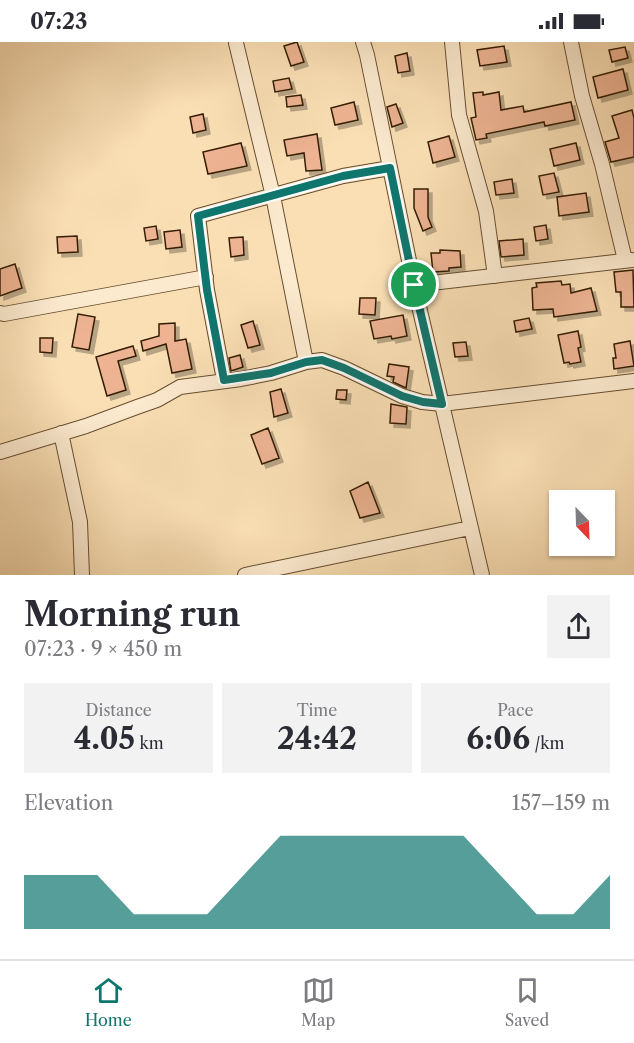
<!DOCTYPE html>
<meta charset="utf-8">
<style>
:root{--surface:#fff;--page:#f2f2f3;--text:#2b2b33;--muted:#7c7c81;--line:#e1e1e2;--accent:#0f766e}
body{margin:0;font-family:"Libre Caslon Text",serif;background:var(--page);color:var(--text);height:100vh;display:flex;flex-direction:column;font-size:22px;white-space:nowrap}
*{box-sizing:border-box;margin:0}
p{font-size:20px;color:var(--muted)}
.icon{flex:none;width:33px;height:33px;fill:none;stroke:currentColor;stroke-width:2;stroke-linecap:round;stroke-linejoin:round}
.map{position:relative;height:533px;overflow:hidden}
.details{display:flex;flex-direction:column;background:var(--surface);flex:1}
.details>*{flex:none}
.needle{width:39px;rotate:157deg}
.controls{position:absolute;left:549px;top:448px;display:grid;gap:12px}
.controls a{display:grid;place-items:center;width:66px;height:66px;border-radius:0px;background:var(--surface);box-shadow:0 2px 4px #0004;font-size:30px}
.pin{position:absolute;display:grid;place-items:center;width:51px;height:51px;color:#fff;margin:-26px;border:3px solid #fff;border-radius:50%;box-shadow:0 2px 6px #0007}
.round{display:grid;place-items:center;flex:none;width:63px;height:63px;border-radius:0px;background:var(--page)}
.overview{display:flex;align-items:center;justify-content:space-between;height:102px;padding:0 24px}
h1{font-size:33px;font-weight:800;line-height:45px}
.metrics{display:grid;grid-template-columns:repeat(3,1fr);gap:9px;height:102px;padding:6px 24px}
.metrics div{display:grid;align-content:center;border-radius:0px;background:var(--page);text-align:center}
.metrics b{font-size:30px;font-weight:800}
.metrics small{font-size:16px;font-weight:400}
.metrics p{font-size:16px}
.chart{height:168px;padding:12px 24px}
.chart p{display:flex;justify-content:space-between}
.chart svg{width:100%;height:108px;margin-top:6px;fill:var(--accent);opacity:.7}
.status{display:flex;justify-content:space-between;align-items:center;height:42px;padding:0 30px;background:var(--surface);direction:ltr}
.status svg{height:16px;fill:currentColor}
.tab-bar{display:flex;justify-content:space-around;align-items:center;height:84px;border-top:2px solid var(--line);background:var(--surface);font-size:16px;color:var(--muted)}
.tab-bar a{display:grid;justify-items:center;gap:3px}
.tab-bar .selected{color:var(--accent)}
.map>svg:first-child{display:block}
.building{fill:#edb392;stroke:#341e03;stroke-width:1.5;filter:url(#shadow)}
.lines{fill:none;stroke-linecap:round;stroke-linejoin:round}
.minor-casing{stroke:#664e30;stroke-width:16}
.minor{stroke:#fceacf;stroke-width:14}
.route-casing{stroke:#fff;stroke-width:12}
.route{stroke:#0f766e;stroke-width:8}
</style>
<div class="status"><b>07:23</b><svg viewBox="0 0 49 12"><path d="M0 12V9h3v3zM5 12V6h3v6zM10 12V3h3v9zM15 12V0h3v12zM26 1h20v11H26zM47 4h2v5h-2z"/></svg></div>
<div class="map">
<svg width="634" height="533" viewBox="0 0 634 533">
<defs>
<filter id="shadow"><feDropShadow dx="4" dy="4" stdDeviation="0" flood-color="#0004"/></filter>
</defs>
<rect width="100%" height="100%" fill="#fadfb5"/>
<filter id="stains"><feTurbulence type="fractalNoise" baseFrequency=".00333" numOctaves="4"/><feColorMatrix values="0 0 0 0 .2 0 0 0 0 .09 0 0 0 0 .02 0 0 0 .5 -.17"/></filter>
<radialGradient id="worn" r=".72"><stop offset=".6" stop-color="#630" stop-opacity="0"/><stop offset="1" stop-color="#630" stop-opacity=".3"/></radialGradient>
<path class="building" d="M 297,0 L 304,20 L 291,24 L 284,4 Z
M 504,4 L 507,20 L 480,24 L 477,8 Z
M 625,5 L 628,16 L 612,20 L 609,8 Z
M 407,11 L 410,29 L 398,31 L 395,14 Z
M 623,27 L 628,48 L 598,56 L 593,35 Z
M 289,36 L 292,47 L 275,50 L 273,39 Z
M 483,50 L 483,53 L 499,50 L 501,68 L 523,64 L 524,70 L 571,60 L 575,78 L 545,84 L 544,80 L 486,92 L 487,96 L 476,98 L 471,76 L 476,75 L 473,51 Z
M 301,53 L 303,63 L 287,65 L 286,55 Z
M 354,60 L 358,78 L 335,83 L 331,66 Z
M 396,62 L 403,81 L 392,85 L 387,65 Z
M 632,68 L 634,76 L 634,115 L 611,120 L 605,100 L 619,96 L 612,74 Z
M 203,72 L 206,88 L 193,91 L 190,75 Z
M 317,92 L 322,128 L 306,129 L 304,111 L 287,114 L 284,98 Z
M 449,94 L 455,115 L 433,121 L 428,100 Z
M 241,101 L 247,124 L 208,132 L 203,110 Z
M 576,101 L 580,118 L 554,124 L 550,107 Z
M 554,131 L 559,150 L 543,153 L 539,134 Z
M 512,137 L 514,151 L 496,153 L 494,140 Z
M 414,147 L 428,147 L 428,175 L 432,185 L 423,189 L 414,166 Z
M 586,151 L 589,170 L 559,174 L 557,155 Z
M 546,183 L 548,197 L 536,199 L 534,185 Z
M 156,184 L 158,197 L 146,199 L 144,186 Z
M 180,188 L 182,205 L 166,207 L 164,190 Z
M 77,194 L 78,210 L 58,211 L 57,195 Z
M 243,195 L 244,213 L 231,215 L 229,196 Z
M 523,197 L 524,213 L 501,215 L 499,199 Z
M 440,208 L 460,209 L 461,225 L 449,226 L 449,229 L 433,230 L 431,211 L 440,211 Z
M 15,222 L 22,246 L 0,254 L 0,227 Z
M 633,228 L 634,265 L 621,265 L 621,250 L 616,250 L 614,230 Z
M 561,239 L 562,243 L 570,242 L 571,251 L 591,246 L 597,269 L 554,275 L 553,267 L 533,268 L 532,246 L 537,245 L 536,241 Z
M 360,256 L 376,256 L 375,273 L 359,272 Z
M 78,272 L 95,275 L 89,308 L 72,305 Z
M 403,273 L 407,294 L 392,297 L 391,294 L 374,297 L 370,279 Z
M 529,276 L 532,287 L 516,290 L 514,279 Z
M 253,279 L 260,303 L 248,306 L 241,283 Z
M 175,281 L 175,299 L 186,297 L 192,327 L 172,331 L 166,302 L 143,309 L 141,299 L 159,294 L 159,282 Z
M 578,289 L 581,305 L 578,306 L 581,320 L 570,322 L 569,320 L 564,321 L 558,293 Z
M 40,296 L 53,296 L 52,311 L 40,310 Z
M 630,299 L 634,324 L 614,327 L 613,316 L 616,316 L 614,302 Z
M 466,300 L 468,314 L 455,315 L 453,301 Z
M 133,304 L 136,314 L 118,319 L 126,348 L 107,354 L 96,315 Z
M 240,313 L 243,325 L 231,329 L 229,316 Z
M 389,322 L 409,325 L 406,346 L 393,340 L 394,335 L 387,334 Z
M 281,347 L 288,371 L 274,375 L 270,350 Z
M 337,348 L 347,348 L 346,358 L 336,357 Z
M 391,362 L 407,365 L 406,382 L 390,381 Z
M 268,386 L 279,416 L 262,422 L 251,393 Z
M 368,440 L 380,471 L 360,476 L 350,449 Z"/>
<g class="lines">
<defs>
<path id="minor" d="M 363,0 L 367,13 L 414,243 L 482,533
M 452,0 L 459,73 L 486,169 L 495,234
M 571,0 L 582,54 L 602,122 L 625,218
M 236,1 L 273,154 L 306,320
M 414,243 L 632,218
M 0,271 L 4,272 L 206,235
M 224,338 L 207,248 L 198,174 L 343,134 L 390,126
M 61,391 L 80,480 L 82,533
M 0,410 L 86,384 L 137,365 L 157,358 L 180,345 L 241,337 L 271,331 L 306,320 L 322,318 L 344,326 L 402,354 L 422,360 L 442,362 L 634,339
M 245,533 L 470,486"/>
</defs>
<use href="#minor" class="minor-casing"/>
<use href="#minor" class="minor"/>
</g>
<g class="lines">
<defs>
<path id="route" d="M 390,126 L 414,243 L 442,362 L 423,360 L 402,354 L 344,326 L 322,318 L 306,320 L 271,331 L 224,338 L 207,248 L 198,174 L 343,134 Z"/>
</defs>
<use href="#route" class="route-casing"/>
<use href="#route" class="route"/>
</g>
<rect width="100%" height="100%" filter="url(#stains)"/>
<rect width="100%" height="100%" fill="url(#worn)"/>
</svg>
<div class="controls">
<a><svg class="needle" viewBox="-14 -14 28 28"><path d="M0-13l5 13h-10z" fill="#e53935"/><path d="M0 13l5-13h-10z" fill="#7c7c81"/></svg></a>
</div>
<div class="pin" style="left:414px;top:243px;background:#1e9e55"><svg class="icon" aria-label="arrive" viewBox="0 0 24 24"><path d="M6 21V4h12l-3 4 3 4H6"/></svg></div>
</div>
<section class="details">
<div class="overview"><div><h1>Morning run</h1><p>07:23 · 9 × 450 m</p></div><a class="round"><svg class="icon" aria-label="share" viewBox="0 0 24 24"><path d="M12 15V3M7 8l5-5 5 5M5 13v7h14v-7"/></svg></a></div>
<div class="metrics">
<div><p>Distance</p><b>4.05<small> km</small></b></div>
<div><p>Time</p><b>24:42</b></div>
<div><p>Pace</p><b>6:06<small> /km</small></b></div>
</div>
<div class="chart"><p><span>Elevation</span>157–159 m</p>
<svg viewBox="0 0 160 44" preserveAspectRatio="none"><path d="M0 44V22L10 22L20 22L30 38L40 38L50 38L60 22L70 6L80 6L90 6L100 6L110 6L120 6L130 22L140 38L150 38L160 22V44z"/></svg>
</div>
</section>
<nav class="tab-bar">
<a class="selected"><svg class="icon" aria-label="home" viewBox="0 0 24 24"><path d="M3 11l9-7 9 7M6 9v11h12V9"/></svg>Home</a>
<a><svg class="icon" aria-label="map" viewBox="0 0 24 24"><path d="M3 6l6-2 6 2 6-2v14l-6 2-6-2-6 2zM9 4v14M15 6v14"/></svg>Map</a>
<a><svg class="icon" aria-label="saved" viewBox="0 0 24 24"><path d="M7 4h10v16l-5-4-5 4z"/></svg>Saved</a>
</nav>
